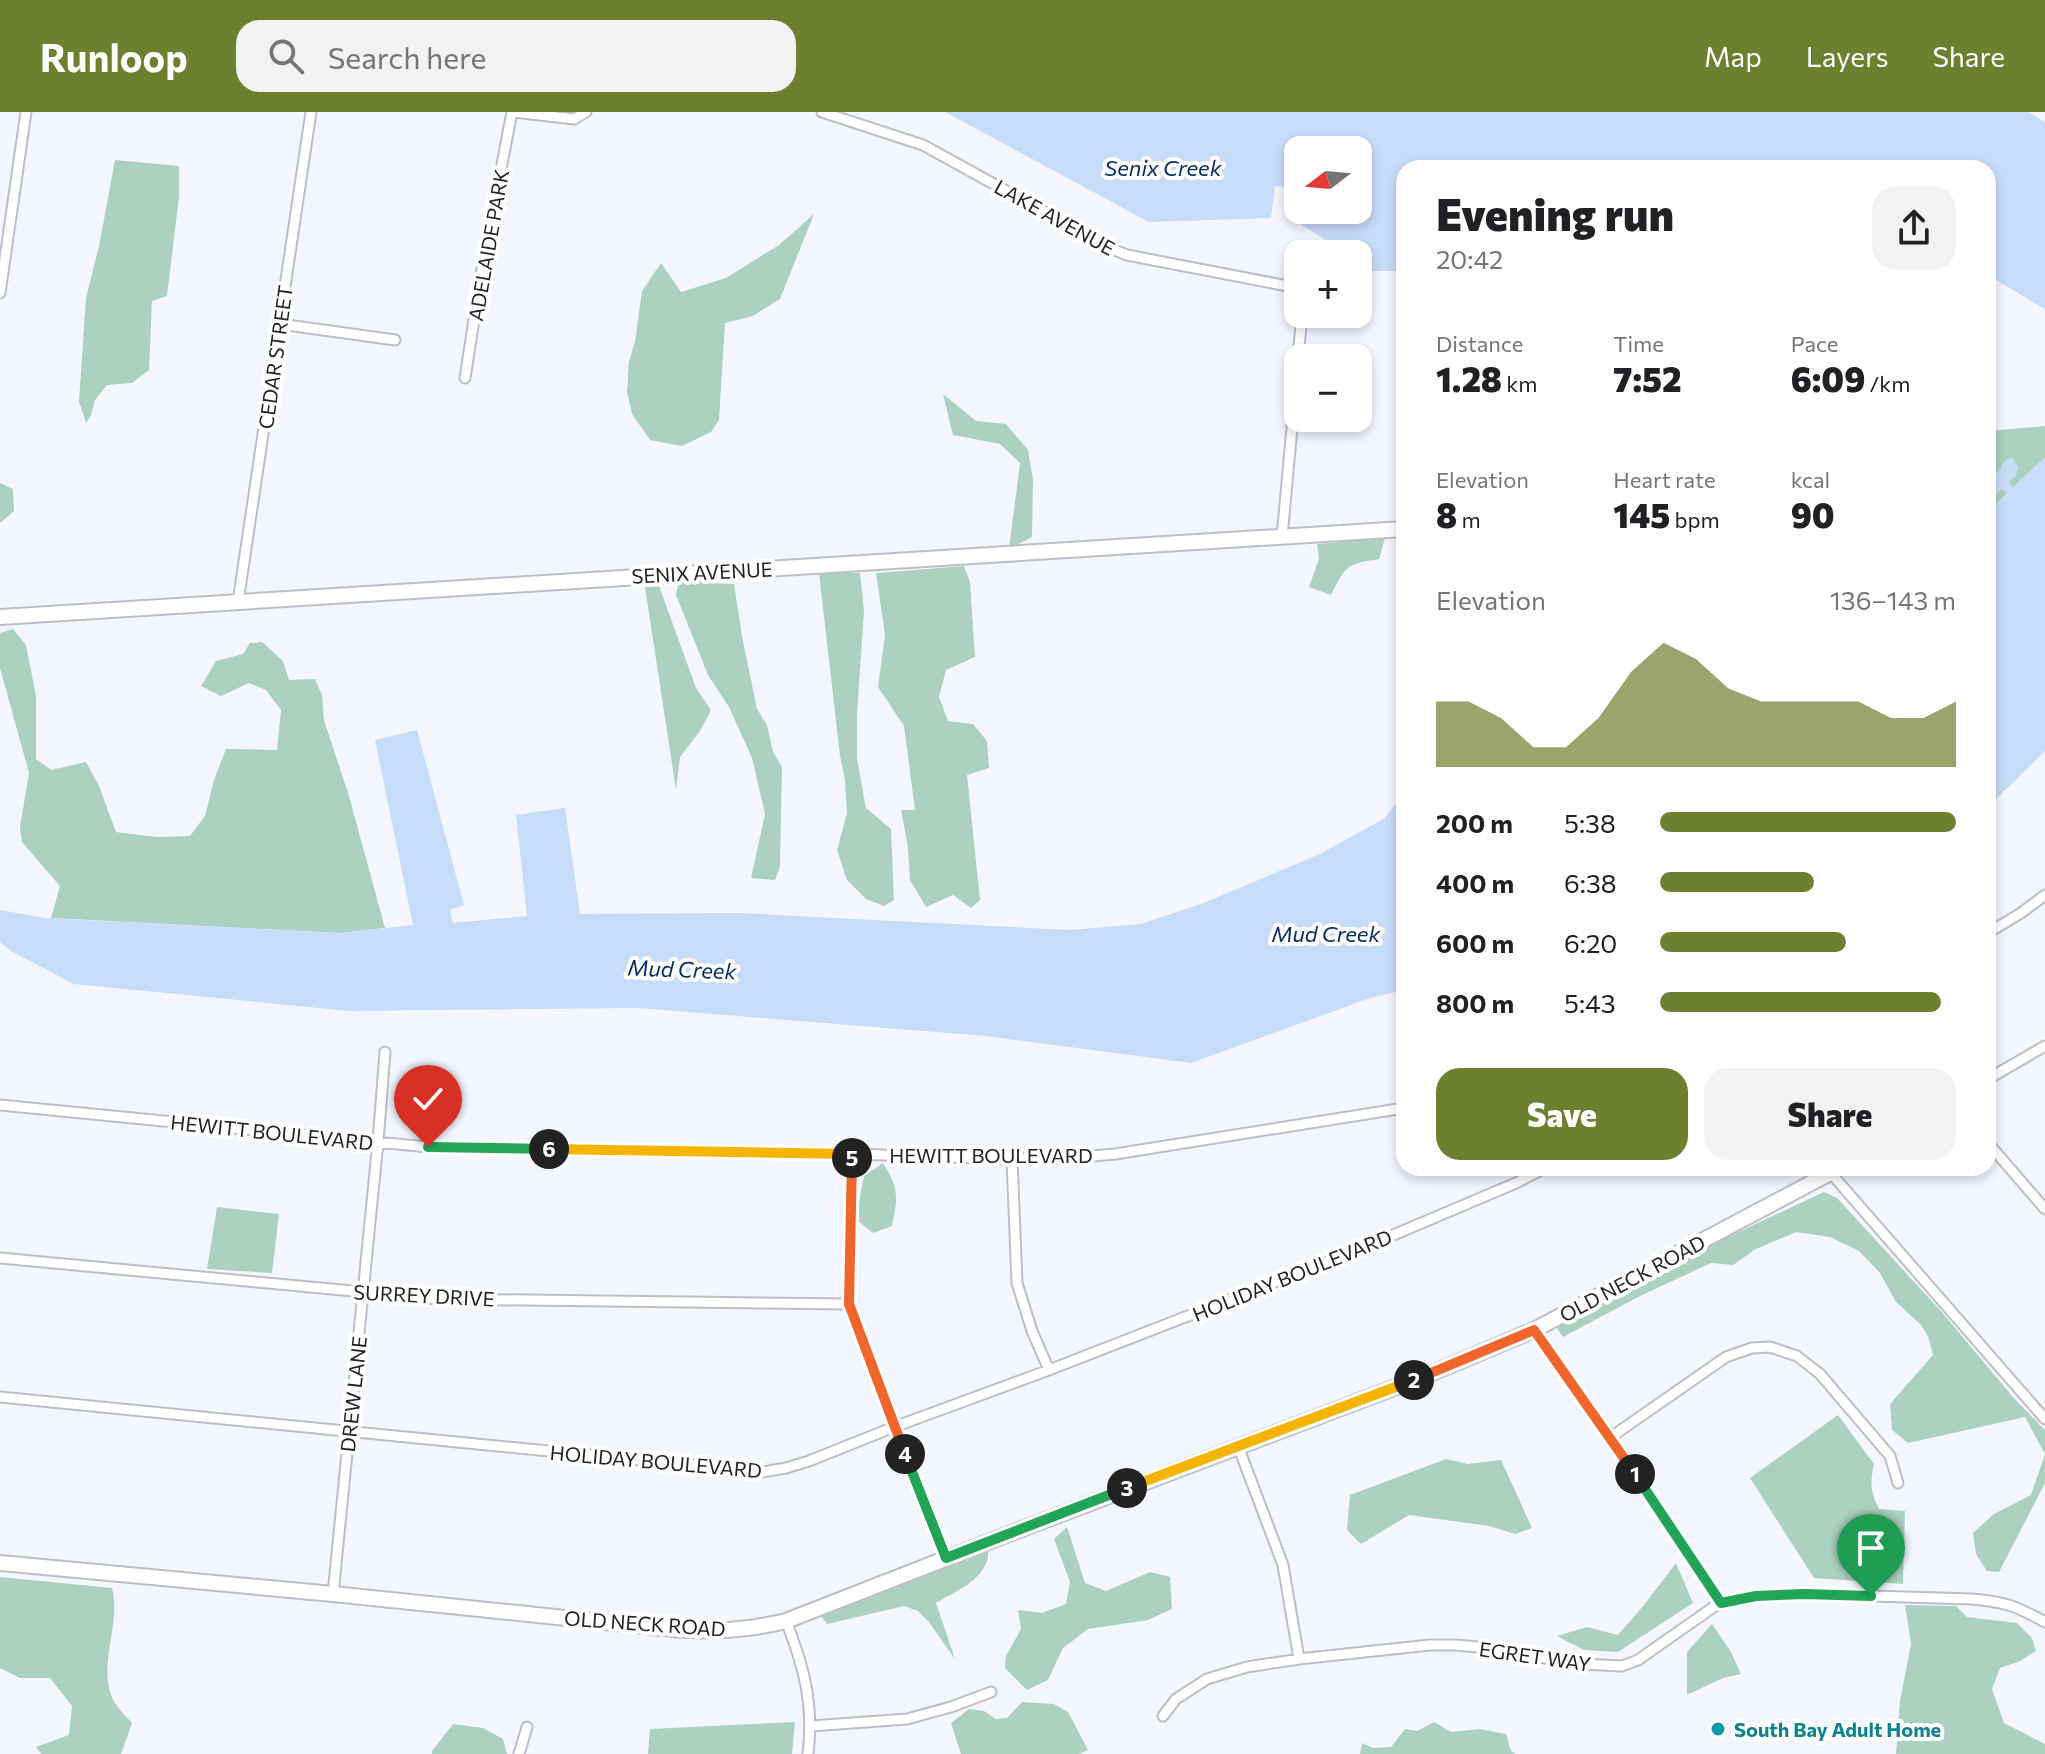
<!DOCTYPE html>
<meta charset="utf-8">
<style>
:root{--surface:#fff;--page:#f2f2f2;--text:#202124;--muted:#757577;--accent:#6e7f2f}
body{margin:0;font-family:Commissioner,sans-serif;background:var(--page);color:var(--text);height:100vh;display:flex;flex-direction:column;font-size:30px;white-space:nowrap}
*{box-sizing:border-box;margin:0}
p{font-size:26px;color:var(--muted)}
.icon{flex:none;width:44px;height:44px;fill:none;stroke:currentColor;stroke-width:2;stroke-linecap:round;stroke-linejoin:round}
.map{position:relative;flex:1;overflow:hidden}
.side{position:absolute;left:1396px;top:48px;width:600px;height:1016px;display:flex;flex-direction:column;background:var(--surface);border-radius:24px;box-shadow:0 4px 12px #0003}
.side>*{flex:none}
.needle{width:52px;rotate:254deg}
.buttons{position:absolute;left:1284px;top:24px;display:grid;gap:16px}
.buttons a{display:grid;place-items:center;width:88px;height:88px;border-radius:16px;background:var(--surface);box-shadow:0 4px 12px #0003;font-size:40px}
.pin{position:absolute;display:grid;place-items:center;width:68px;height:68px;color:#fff;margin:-82px -34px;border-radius:50% 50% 50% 0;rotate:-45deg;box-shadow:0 0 8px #0007}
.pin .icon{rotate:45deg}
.km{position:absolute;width:40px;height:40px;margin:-20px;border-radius:50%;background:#222;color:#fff;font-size:22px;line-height:40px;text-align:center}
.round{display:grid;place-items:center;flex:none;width:84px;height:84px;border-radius:24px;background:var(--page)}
.summary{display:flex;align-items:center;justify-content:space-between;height:136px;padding:0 40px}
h1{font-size:44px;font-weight:800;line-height:60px}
.stats{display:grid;grid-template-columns:repeat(3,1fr);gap:12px;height:136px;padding:8px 40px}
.stats div{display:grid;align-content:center}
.stats b{font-size:34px;font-weight:800}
.stats small{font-size:22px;font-weight:400}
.stats p{font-size:22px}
.chart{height:224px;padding:16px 40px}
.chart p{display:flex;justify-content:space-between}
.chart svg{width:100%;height:144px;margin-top:8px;fill:var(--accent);opacity:.7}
.action{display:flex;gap:16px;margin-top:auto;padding:16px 40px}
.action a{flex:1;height:92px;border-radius:24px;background:var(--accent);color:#fff;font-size:32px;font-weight:800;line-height:92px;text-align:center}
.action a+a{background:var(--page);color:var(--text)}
ul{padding:0 40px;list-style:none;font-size:26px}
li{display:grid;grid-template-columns:128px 96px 1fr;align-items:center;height:60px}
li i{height:20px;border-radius:10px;background:var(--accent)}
header{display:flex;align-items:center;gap:48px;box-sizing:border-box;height:112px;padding:0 40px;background:var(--accent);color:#fff}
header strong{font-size:38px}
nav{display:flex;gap:44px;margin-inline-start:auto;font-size:28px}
.search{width:560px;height:72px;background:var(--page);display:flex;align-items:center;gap:20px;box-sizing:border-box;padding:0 28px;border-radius:24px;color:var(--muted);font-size:30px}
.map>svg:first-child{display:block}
.green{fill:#acd1c0}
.water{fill:#c7dcf9}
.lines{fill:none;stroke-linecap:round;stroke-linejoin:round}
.street-casing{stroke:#bcbfc7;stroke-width:13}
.secondary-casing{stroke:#bcbfc7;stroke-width:18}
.street{stroke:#fff;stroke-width:9}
.secondary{stroke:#fff;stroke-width:14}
.split-1-casing{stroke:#fff;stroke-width:16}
.split-2-casing{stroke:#fff;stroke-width:16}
.split-3-casing{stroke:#fff;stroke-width:16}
.split-4-casing{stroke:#fff;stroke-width:16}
.split-5-casing{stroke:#fff;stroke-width:16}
.split-6-casing{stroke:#fff;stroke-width:16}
.split-7-casing{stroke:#fff;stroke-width:16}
.split-1{stroke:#22a559;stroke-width:10}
.split-2{stroke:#f0652b;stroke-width:10}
.split-3{stroke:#f5b400;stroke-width:10}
.split-4{stroke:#22a559;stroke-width:10}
.split-5{stroke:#f0652b;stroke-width:10}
.split-6{stroke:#f5b400;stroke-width:10}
.split-7{stroke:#22a559;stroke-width:10}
.culture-dot{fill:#0f9aa8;stroke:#fff;stroke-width:3}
.labels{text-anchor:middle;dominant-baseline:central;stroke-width:8;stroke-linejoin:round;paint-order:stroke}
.street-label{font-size:20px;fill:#222326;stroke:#fff}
.culture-label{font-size:20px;font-weight:bold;fill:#0d838f;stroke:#fff;text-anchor:start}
.water-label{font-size:22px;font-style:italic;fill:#022f65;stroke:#fff}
</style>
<header>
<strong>Runloop</strong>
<div class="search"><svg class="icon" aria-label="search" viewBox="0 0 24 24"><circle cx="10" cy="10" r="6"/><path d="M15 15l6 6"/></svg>Search here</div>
<nav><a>Map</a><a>Layers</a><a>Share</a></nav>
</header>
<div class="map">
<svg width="2045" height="1642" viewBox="0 0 2045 1642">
<rect width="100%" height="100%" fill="#f4f6ff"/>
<path class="green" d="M 115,48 L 179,54 L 179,85 L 167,184 L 152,189 L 149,258 L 132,271 L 107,273 L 95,288 L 91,303 L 86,311 L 79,289 L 86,186 L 99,134 Z
M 814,102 L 780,187 L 753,204 L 725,211 L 719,308 L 711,320 L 682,334 L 650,328 L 632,302 L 627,280 L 629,249 L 635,230 L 642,179 L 661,151 L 681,180 L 726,166 L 779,133 Z
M 943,282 L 976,309 L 1006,312 L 1028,338 L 1033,368 L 1032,425 L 1009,437 L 1020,351 L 1000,332 L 953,323 Z
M 2045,314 L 2045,345 L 1988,400 L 1988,319 Z
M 0,371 L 13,377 L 14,399 L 0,411 Z
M 1385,426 L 1379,447 C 1347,452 1346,453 1331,483 L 1309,475 L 1319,447 L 1317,432 Z
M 964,454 L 970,470 L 975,545 L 946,558 L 939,585 L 948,609 L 973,612 L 987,629 L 989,656 L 967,663 L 980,788 L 971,796 L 953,783 L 926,795 L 910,768 L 908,736 L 901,698 L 915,698 L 904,614 L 878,575 L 885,523 L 876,461 Z
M 819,461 L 860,461 L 864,499 L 857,602 L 857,647 L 866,696 L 891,717 L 894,788 L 884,794 L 866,787 L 847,768 L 837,738 L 847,701 L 845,668 L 840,644 Z
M 679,470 L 734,472 L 742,524 L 757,597 L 767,613 L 773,640 L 782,655 L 780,755 L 775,768 L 751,766 L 765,702 L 752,646 L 729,595 L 708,563 L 676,483 Z
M 659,474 L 696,576 L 711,598 L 700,619 L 680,645 L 676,678 L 645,475 Z
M 13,517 L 26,533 L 36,584 L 36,647 L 51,658 L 86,650 L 99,674 L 116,720 L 157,725 L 190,724 L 205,704 L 214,668 L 226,637 L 277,638 L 281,598 L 266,578 L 249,571 L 221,584 L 201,574 L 216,549 L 243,542 L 250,531 L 262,530 L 283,549 L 289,568 L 315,567 L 322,583 L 324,608 L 349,684 L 385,816 L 340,821 L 51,806 L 60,774 L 22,730 L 20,715 L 29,661 L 0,556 L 0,521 Z
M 883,1051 C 899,1076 898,1085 892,1114 L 873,1121 L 859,1110 L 859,1090 L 864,1064 Z
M 1824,1080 L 1837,1086 L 1941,1199 L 2013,1285 L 2045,1318 L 2045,1371 L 1999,1460 L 1987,1459 L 1976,1442 L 1973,1421 L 1994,1402 L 2031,1383 L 2045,1342 L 2025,1305 L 1908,1331 L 1892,1318 L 1890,1292 L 1933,1243 L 1928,1224 L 1921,1213 L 1896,1190 L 1880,1161 L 1859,1139 L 1830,1125 L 1796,1120 L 1756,1137 L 1733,1153 L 1711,1151 L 1642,1183 L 1563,1225 L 1556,1215 L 1668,1153 Z
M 217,1095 L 279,1102 L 272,1161 L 207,1157 Z
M 1838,1303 L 1874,1352 C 1870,1372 1870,1378 1879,1397 L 1905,1399 L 1903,1472 L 1814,1466 L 1750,1366 Z
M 1446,1347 L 1468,1352 L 1501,1348 L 1532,1416 L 1515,1422 L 1489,1414 L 1409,1403 L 1361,1432 L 1347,1418 L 1350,1383 Z
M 1067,1415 L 1085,1471 L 1106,1479 L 1150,1460 L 1170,1465 L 1172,1497 L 1148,1508 L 1088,1517 L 1063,1536 L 1048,1568 L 1027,1578 L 1005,1556 L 1006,1544 L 1021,1517 L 1018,1498 L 1042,1501 L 1066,1492 L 1070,1470 L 1054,1427 Z
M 988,1435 C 992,1465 958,1478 936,1491 L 955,1547 L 928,1509 L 918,1499 L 904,1494 L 827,1512 L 821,1504 Z
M 1676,1451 L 1693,1491 L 1618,1540 L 1584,1538 L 1557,1524 L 1587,1515 L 1618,1523 L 1644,1493 Z
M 0,1465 L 112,1476 C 122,1514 95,1556 115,1591 C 119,1598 127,1605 132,1611 L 121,1642 L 41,1642 L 36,1635 L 69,1623 L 72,1594 L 50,1566 L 20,1566 L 0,1556 Z
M 1905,1493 L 1956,1494 L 1967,1505 L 2017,1511 L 2032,1526 L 2036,1539 L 2020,1549 L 2000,1556 L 1992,1577 L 2004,1611 L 2045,1632 L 2045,1642 L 1896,1642 L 1900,1589 L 1911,1532 Z
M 1712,1512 L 1731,1540 L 1741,1562 L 1723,1566 L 1687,1583 L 1687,1540 Z
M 1022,1590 L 1054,1592 L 1068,1600 L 1088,1638 L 1079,1642 L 961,1642 L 951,1611 L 969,1597 L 984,1599 L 996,1607 L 1007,1606 Z
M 795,1610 L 792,1642 L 648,1642 L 650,1617 Z
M 1434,1610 L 1451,1620 L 1480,1617 L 1506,1622 L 1511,1639 L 1516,1642 L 1360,1642 L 1362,1631 L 1373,1636 L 1391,1635 L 1405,1617 L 1417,1619 Z
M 453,1612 L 483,1616 L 503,1627 L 507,1642 L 432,1642 L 432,1639 Z"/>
<path class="water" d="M 945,0 L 2028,0 L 2045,10 L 2045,197 L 1988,163 L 1988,56 L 1404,56 L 1404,159 L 1373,159 L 1358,149 L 1358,142 L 1347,142 L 1302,113 L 1303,98 L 1358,98 L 1358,38 L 1298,38 L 1298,75 L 1275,74 L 1271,106 L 1149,110 Z
M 2045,345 L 2045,639 L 1988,695 L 1988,400 L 2007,381 L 2002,377 L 1988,388 L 1988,367 L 1998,360 L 2005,348 L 2012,346 L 2018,355 L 2016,364 L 2009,370 L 2013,375 Z
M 417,618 L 464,793 L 450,798 L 453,811 L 527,804 L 516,703 L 565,696 L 580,802 L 739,801 L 1070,818 L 1141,812 L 1204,791 L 1320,742 L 1385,706 L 1404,681 L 1404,878 L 1370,886 L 1191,951 L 986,924 L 638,896 L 349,899 L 74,872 L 11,839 L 0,830 L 0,798 L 45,806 L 340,821 L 413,813 L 375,628 Z"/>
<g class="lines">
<defs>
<path id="street" d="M 514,0 L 574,7 L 586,0
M 822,0 L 923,33 L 1112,137 L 1127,143 L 1298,176
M 0,181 L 26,0
M 280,212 L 395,228
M 1298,246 L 1302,202
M 465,266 L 481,162 L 512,0
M 1282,425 L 1298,250
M 238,490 L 311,0
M 1988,821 L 2021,801 L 2045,783
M 1988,967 L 2045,934
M 0,993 L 428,1035 L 852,1042 L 1012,1047 L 1071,1046 L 1115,1042 L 1404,996
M 1988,1031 L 2045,1097
M 852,1042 L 849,1192 L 946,1446
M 1012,1047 L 1017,1171 L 1032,1219 L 1049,1258
M 1829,1059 L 2045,1307
M 0,1146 L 438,1187 L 849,1192
M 1534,1218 L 1611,1325 L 1721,1491
M 0,1285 L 762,1360 L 786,1356 L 809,1349 L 894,1315 L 1049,1258 L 1365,1135 L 1516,1071 L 1545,1056
M 1611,1325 L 1726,1245 L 1752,1236 L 1770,1235 L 1797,1244 L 1820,1262 L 1890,1344 L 1898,1371
M 1238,1334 L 1283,1453 L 1299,1547
M 333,1482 L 378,1030 L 385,940
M 786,1509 C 804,1555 814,1592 808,1642
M 1163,1604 L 1176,1587 L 1207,1567 L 1247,1555 L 1299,1547 L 1430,1533 L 1455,1533 L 1489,1536 L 1579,1552 L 1622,1554 L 1638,1548 L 1715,1494 L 1756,1484 L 1804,1482 L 1972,1487 C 2006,1490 2016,1494 2045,1510
M 811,1614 L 907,1607 L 951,1595 L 991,1580
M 519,1642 L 527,1615"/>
<path id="secondary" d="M 0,505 L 1404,417
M 0,1451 L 333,1482 L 672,1517 C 715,1520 744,1519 786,1509 L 1019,1418 L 1425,1264 L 1534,1218 L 1830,1061"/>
</defs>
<use href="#street" class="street-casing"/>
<use href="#secondary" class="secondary-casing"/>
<use href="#street" class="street"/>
<use href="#secondary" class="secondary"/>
</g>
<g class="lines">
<defs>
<path id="split-1" d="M 1635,1362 L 1721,1491 L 1756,1484 L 1804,1482 L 1871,1484"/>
<path id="split-2" d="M 1414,1268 L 1534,1218 L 1635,1362"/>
<path id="split-3" d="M 1127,1376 L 1414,1268"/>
<path id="split-4" d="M 905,1342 L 946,1446 L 1127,1376"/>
<path id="split-5" d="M 852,1046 L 849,1192 L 905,1342"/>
<path id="split-6" d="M 549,1037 L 852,1042 L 852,1046"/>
<path id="split-7" d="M 428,1035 L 549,1037"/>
</defs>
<use href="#split-1" class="split-1-casing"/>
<use href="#split-2" class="split-2-casing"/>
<use href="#split-3" class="split-3-casing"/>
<use href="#split-4" class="split-4-casing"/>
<use href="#split-5" class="split-5-casing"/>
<use href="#split-6" class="split-6-casing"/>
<use href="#split-7" class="split-7-casing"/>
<use href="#split-1" class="split-1"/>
<use href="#split-2" class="split-2"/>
<use href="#split-3" class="split-3"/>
<use href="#split-4" class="split-4"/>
<use href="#split-5" class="split-5"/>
<use href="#split-6" class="split-6"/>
<use href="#split-7" class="split-7"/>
</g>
<circle class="culture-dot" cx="1718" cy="1617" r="8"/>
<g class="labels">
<g class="street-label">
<text transform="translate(1055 105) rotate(29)">LAKE AVENUE</text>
<text transform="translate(488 133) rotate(-80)">ADELAIDE PARK</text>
<text transform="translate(275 245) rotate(-82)">CEDAR STREET</text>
<text transform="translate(702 460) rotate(-3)">SENIX AVENUE</text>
<text transform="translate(272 1020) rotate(6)">HEWITT BOULEVARD</text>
<text x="991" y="1043">HEWITT BOULEVARD</text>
<text transform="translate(1292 1163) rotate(-22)">HOLIDAY BOULEVARD</text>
<text transform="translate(1632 1166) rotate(-28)">OLD NECK ROAD</text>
<text transform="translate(424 1183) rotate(3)">SURREY DRIVE</text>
<text transform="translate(353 1282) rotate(-84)">DREW LANE</text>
<text transform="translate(656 1349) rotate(5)">HOLIDAY BOULEVARD</text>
<text transform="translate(645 1511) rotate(4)">OLD NECK ROAD</text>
<text transform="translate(1535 1544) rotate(8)">EGRET WAY</text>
</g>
<g class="culture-label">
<text x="1734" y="1617">South Bay Adult Home</text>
</g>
<g class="water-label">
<text x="1163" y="55">Senix Creek</text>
<text x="1326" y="821">Mud Creek</text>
<text transform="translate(682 857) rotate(2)">Mud Creek</text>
</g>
</g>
</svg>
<div class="buttons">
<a><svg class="needle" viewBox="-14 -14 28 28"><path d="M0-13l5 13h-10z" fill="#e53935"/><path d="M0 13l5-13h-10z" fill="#757577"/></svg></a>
<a>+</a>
<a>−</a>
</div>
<div class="pin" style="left:1871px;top:1484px;background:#1e9e55"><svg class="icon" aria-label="arrive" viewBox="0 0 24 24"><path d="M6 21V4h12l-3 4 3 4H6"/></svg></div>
<div class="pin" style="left:428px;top:1035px;background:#d93025"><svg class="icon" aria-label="check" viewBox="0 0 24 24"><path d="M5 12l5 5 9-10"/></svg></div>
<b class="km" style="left:1635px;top:1362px">1</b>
<b class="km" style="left:1414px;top:1268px">2</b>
<b class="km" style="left:1127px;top:1376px">3</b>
<b class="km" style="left:905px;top:1342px">4</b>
<b class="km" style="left:852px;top:1046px">5</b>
<b class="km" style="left:549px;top:1037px">6</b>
<section class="side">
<div class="summary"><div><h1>Evening run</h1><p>20:42</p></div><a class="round"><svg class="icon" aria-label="share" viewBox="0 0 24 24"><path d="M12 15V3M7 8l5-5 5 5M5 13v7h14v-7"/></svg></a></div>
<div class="stats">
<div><p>Distance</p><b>1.28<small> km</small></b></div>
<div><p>Time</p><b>7:52</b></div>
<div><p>Pace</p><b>6:09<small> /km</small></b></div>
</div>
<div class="stats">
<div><p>Elevation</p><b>8<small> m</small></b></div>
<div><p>Heart rate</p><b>145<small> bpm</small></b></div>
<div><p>kcal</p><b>90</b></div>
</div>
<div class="chart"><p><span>Elevation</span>136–143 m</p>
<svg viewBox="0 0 160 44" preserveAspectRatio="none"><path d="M0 44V24L10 24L20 29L30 38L40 38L50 29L60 15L70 6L80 11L90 20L100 24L110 24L120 24L130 24L140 29L150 29L160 24V44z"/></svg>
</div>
<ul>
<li><b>200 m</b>5:38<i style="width:100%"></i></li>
<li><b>400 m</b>6:38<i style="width:52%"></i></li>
<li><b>600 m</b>6:20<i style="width:63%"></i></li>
<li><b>800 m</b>5:43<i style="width:95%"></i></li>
</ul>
<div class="action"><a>Save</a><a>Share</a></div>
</section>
</div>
